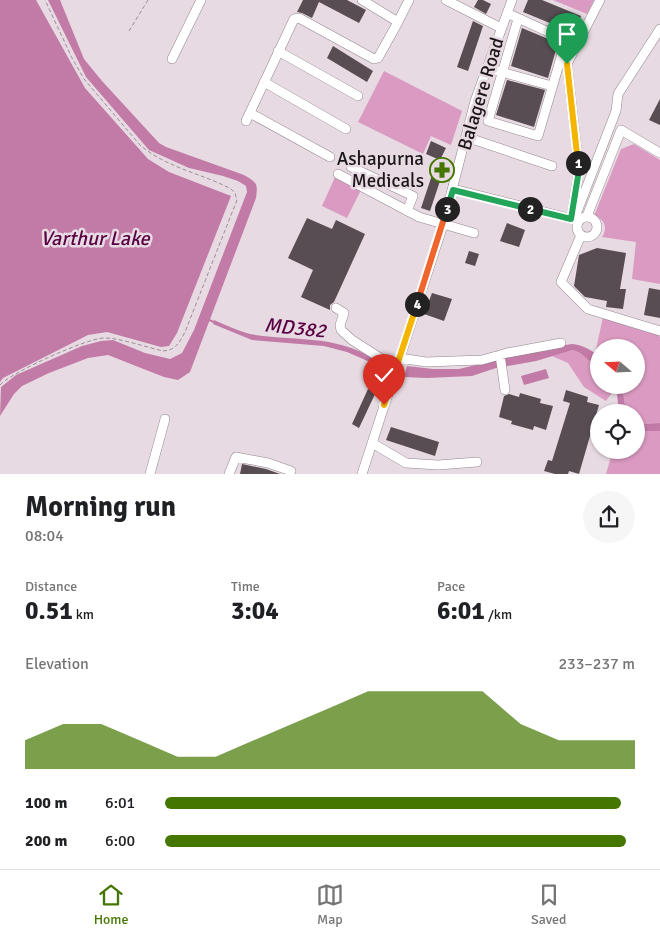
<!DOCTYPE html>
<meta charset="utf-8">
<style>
:root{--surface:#fff;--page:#f6f6f6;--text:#202124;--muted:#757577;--line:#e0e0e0;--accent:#457700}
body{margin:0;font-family:Signika,sans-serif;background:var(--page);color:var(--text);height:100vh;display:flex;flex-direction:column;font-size:19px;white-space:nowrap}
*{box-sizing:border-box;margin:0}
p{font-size:16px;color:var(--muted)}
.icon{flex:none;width:28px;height:28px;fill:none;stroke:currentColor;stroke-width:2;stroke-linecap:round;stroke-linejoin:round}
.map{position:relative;height:474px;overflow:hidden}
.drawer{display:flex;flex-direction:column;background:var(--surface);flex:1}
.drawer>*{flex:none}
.needle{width:32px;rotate:289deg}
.buttons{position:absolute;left:590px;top:339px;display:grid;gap:10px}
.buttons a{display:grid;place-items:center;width:55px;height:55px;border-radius:50%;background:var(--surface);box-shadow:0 1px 4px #0004;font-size:25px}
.pin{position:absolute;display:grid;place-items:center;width:42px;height:42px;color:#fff;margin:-51px -21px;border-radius:50% 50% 50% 0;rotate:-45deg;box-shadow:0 0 5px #0007}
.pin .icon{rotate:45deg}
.km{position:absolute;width:25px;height:25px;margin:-12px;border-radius:50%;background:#222;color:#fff;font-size:14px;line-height:25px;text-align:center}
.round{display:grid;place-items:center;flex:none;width:52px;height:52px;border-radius:26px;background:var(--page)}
.summary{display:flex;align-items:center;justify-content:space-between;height:85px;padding:0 25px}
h1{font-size:28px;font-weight:800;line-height:38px}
.metrics{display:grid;grid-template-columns:repeat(3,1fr);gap:8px;height:85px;padding:5px 25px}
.metrics div{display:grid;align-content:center}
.metrics b{font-size:25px;font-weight:800}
.metrics small{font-size:14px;font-weight:400}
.metrics p{font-size:14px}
.chart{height:140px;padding:10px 25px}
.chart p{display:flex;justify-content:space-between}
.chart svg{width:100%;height:90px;margin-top:5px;fill:var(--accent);opacity:.7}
ul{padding:0 25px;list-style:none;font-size:16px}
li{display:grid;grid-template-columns:80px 60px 1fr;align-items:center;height:38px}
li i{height:12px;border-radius:6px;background:var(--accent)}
.dock{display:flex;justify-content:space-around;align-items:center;height:70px;border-top:1px solid var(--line);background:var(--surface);font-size:14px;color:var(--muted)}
.dock a{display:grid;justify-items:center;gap:2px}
.dock .current{color:var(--accent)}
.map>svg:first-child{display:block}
.green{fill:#da9ac1}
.water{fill:#c27aa7}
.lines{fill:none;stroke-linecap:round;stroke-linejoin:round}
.stream{stroke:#c27aa7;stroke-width:2}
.building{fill:#584d53}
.minor-casing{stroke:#92868d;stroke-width:10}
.path{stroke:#998f95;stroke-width:1;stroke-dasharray:4 2.5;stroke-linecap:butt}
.minor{stroke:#fff;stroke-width:9}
.split-1-casing{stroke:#fff;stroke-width:10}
.split-2-casing{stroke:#fff;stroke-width:10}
.split-3-casing{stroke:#fff;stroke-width:10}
.split-4-casing{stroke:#fff;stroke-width:10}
.split-5-casing{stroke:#fff;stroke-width:10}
.split-1{stroke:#f5b400;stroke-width:6}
.split-2{stroke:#22a559;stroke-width:6}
.split-3{stroke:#22a559;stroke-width:6}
.split-4{stroke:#f0652b;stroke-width:6}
.split-5{stroke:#f5b400;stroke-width:6}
.labels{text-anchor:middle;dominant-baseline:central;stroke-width:5;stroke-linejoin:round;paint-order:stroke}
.street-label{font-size:19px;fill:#1b1619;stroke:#e7dae2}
.poi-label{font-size:19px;fill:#1b1619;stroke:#e7dae2;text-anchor:end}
.water-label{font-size:20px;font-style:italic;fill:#590042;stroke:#e7dae2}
</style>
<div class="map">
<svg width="660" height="474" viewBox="0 0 660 474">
<rect width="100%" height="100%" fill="#e7dae2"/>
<path class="green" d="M 553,0 L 594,0 L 587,14 Z
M 384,71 L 462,111 L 451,145 L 431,136 L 423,154 L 358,122 Z
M 634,144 L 660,160 L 660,284 L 632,279 L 636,242 L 602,237 C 608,228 605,219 594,216 L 621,149 Z
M 336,175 L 362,188 L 347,218 L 322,206 Z
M 603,317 L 657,333 L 660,337 L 660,423 L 640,424 L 636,422 L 636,412 L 626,412 L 622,385 L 636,385 L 636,348 L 599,348 L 599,357 L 595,354 Z
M 573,350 L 580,353 L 599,369 L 599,385 L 617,386 L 606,401 L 584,387 L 568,363 L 552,356 Z
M 636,429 L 645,431 L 660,431 L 660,474 L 606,474 L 613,450 L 636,450 Z"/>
<path class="water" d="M 0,0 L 36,0 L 85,88 L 148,159 L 169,172 L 231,196 L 177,333 L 169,346 L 161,347 L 107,332 L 88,335 L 3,378 L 0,382 Z
M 48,0 L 60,0 L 84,59 L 102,81 L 159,143 L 166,147 L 244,175 C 257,183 258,183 256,198 L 190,372 L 178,380 L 164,377 L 108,355 L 88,358 L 49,373 L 22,386 L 14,394 L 0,416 L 1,387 L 16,375 L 82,346 L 101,341 L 113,340 L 145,353 L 170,359 L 182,353 L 194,330 L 247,192 L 246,186 L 238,181 L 223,176 L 189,168 L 149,150 L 86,77 Z
M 214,320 C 226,325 238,331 250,334 C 297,342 342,333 382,365 L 380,372 L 370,362 L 347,352 L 324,346 L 252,340 L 213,324 Z
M 572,344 C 582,345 591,349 599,357 L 599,369 L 580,353 L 573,350 L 536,361 L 496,368 L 472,376 L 427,378 L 404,377 L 407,366 L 433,369 L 459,369 L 547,348 Z
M 546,369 L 549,378 L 524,385 L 521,376 Z
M 616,385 L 622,385 L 626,412 L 619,412 Z
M 636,422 L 640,424 L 660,423 L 660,431 L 645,431 L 636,429 Z"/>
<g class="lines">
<path class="stream" d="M 207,319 L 216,323"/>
</g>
<path class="building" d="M 303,0 L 347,0 L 366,10 L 359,23 L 319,2 L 312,18 L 302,13 L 297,12 Z
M 478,0 L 483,0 L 491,4 L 486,14 L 474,7 Z
M 528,0 L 542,0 L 581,16 L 574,33 L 523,12 Z
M 473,21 L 483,26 L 468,71 L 457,67 Z
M 522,28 L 558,43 L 548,78 L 511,66 Z
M 333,46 L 373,71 L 367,82 L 327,58 Z
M 507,80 L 545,90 L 534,127 L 496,115 Z
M 660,99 L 660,125 L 649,120 Z
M 431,141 L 446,148 L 440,160 L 426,154 Z
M 436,163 L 445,166 L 430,211 L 421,208 Z
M 307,218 L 332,229 L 336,220 L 365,234 L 334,302 L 330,305 L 330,310 L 301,297 L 313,270 L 288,258 Z
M 507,223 L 525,230 L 519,247 L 500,241 Z
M 597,248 L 626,253 L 620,289 L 626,289 L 623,309 L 606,307 L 607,301 L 585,297 L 574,286 L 579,255 Z
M 469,251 L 479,254 L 475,266 L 465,263 Z
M 649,288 L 660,290 L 660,318 L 644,315 Z
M 432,293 L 452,299 L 444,321 L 424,314 Z
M 368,389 L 376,392 L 359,428 L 352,424 Z
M 566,390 L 588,397 L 587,402 L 599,405 L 579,474 L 569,471 L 568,474 L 555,474 L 544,471 L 548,460 L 552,461 L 570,403 L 563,401 Z
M 520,393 L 541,399 L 540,403 L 553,406 L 546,430 L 534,426 L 533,430 L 511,424 L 512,421 L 499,417 L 504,396 L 509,394 L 519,397 Z
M 391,427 L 439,442 L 435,456 L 386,440 Z
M 242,464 L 266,469 L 280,474 L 240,474 Z"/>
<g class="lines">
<defs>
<path id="minor" d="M 362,0 L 398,22 L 409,0
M 446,0 L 501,28
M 507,13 L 566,40 L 538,136 L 488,121 L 518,19
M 278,51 L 358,96
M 172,59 L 201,0
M 487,68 L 552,86
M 264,82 L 346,129
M 250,113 L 330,157
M 246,121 L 294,19 L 299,18 L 374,59 L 378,58 L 398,22
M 466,137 L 552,166
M 351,167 L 413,196 L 407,211
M 338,174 L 419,217 L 474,233
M 453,189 L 576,220
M 587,216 L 621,130 L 660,153
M577 227a10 10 0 1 1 20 0a10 10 0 1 1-20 0Z
M 575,217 L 616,111 L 618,94 L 660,29
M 571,219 L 579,170 L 567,64 L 600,0
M 581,235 L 561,282 L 588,309 L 660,331
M 336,308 L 344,313 L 340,325 L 341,330 L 352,340 L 396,368
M 500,355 L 505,390
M 400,358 L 426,362 L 482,360 L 507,353 L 561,343
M 372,443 L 406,463 L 438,465 L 477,462
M 150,474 L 165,419
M 229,474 L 236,457 L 268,463 L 291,471
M 362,474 L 443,225 L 475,101 L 512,0"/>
</defs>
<use href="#minor" class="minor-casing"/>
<path class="path" d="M 129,31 L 148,0
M 0,385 C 10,373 87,338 104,338 C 120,338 146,347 163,351 C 176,350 179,343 185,332 L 237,200 L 235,193 L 231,189 C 201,173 167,168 140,145 L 84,79 L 72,58 L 45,0"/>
<use href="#minor" class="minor"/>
</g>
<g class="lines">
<defs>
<path id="split-1" d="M 567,64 L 578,163"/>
<path id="split-2" d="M 530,209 L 571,219 L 579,170 L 578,163"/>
<path id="split-3" d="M 447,209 L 453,190 L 530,209"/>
<path id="split-4" d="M 417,304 L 447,209"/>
<path id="split-5" d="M 384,405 L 417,304"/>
</defs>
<use href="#split-1" class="split-1-casing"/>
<use href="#split-2" class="split-2-casing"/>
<use href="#split-3" class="split-3-casing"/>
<use href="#split-4" class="split-4-casing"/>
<use href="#split-5" class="split-5-casing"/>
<use href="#split-1" class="split-1"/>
<use href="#split-2" class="split-2"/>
<use href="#split-3" class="split-3"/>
<use href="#split-4" class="split-4"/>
<use href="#split-5" class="split-5"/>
</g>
<defs>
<symbol id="pharmacy-ring" viewBox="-11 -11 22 22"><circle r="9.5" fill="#e7dae2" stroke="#457700" stroke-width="1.5"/><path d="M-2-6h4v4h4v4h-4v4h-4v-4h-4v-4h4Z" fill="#457700"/></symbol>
</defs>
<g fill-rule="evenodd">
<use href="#pharmacy-ring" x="428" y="156" width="28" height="28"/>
</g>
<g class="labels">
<g class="street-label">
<text transform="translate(481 94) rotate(-73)">Balagere Road</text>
</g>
<g class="poi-label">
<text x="424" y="159">Ashapurna<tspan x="424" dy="22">Medicals</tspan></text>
</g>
<g class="water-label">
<text x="95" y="238">Varthur Lake</text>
<text transform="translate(295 328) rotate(6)">MD382</text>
</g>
</g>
</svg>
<div class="buttons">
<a><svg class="needle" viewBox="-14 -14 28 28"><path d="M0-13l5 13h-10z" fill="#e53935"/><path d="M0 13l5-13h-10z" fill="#757577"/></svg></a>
<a><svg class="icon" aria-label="locate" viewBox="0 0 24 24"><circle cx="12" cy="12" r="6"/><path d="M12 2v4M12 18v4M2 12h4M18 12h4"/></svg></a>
</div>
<div class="pin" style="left:567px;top:64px;background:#1e9e55"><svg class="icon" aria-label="arrive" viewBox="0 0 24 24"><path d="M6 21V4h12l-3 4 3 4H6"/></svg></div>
<div class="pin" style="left:384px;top:405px;background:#d93025"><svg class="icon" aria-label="check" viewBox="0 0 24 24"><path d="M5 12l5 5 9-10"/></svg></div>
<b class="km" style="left:578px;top:163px">1</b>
<b class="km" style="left:530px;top:209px">2</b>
<b class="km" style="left:447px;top:209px">3</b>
<b class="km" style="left:417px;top:304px">4</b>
</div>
<section class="drawer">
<div class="summary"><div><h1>Morning run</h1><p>08:04</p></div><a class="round"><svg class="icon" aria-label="share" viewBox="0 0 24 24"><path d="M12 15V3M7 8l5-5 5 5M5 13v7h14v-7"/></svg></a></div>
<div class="metrics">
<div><p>Distance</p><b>0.51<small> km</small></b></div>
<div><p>Time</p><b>3:04</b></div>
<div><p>Pace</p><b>6:01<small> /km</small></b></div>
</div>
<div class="chart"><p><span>Elevation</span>233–237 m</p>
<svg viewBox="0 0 160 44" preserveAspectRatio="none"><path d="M0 44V30L10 22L20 22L30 30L40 38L50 38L60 30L70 22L80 14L90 6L100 6L110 6L120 6L130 22L140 30L150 30L160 30V44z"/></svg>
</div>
<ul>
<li><b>100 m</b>6:01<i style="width:97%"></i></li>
<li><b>200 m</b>6:00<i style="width:98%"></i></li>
</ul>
</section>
<nav class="dock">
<a class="current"><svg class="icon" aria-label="home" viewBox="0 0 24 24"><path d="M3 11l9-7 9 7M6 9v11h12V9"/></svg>Home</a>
<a><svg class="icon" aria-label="map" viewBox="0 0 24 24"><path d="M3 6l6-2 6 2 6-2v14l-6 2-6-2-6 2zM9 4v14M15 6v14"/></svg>Map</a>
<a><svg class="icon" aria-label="saved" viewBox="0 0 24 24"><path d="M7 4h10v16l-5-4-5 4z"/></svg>Saved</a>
</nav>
